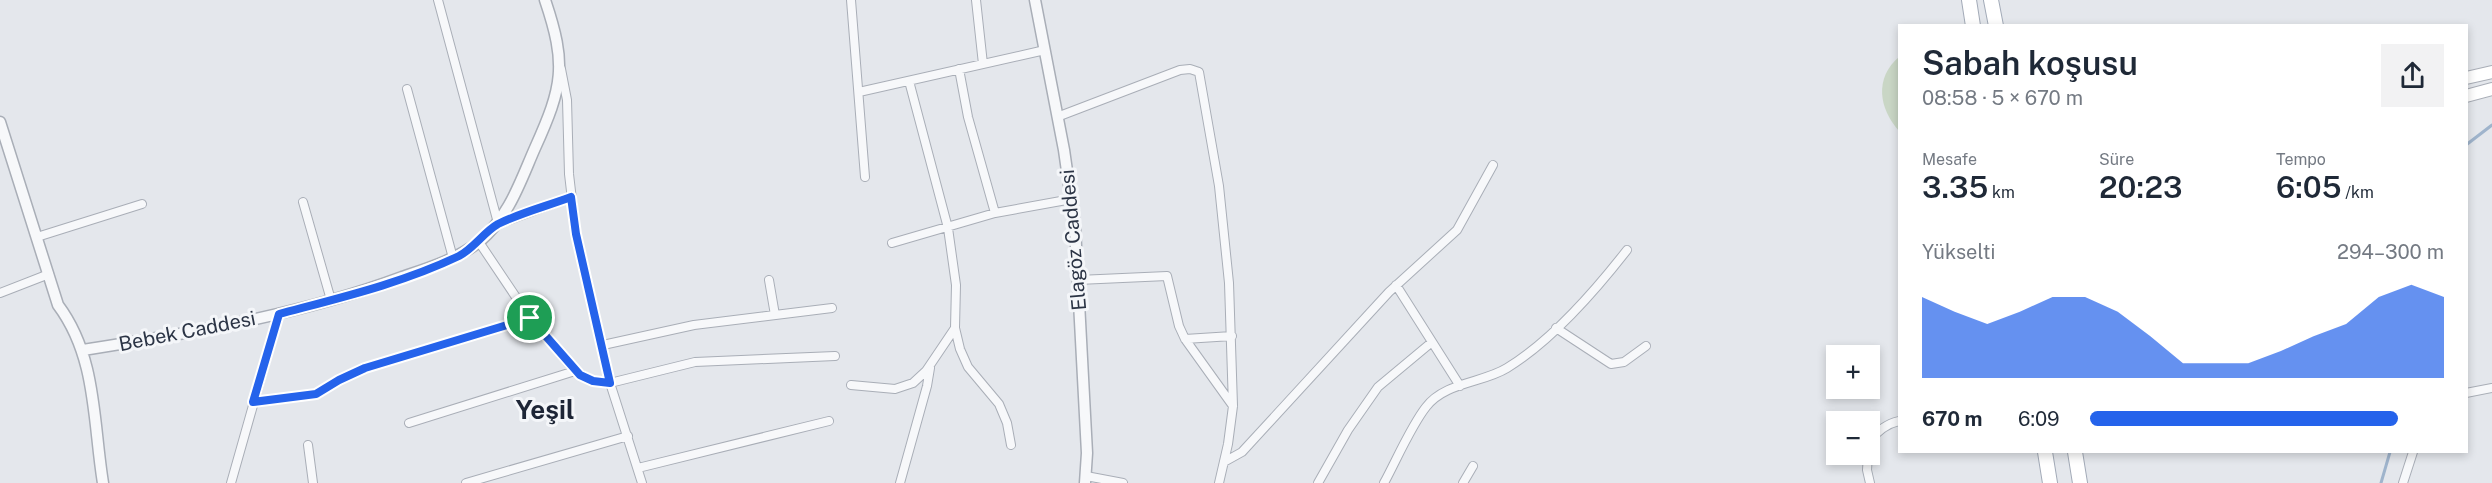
<!DOCTYPE html>
<html lang="tr">
<meta charset="utf-8">
<style>
:root{--surface:#fff;--page:#f2f2f3;--text:#1f2937;--muted:#747a83;--accent:#2563eb}
body{margin:0;font-family:"Public Sans",sans-serif;background:var(--page);color:var(--text);height:100vh;display:flex;flex-direction:column;font-size:22px;white-space:nowrap}
*{box-sizing:border-box;margin:0}
p{font-size:20px;color:var(--muted)}
.icon{flex:none;width:33px;height:33px;fill:none;stroke:currentColor;stroke-width:2;stroke-linecap:round;stroke-linejoin:round}
.map{position:relative;flex:1;overflow:hidden}
.details{position:absolute;left:1898px;top:24px;width:570px;height:429px;display:flex;flex-direction:column;background:var(--surface);border-radius:0px;box-shadow:0 3px 9px #0003}
.details>*{flex:none}
.tools{position:absolute;left:1826px;top:345px;display:grid;gap:12px}
.tools a{display:grid;place-items:center;width:54px;height:54px;border-radius:0px;background:var(--surface);box-shadow:0 3px 9px #0003;font-size:30px}
.pin{position:absolute;display:grid;place-items:center;width:51px;height:51px;color:#fff;margin:-26px;border:3px solid #fff;border-radius:50%;box-shadow:0 2px 6px #0007}
.round{display:grid;place-items:center;flex:none;width:63px;height:63px;border-radius:0px;background:var(--page)}
.head{display:flex;align-items:center;justify-content:space-between;height:102px;padding:0 24px}
h1{font-size:33px;font-weight:600;line-height:45px}
.stats{display:grid;grid-template-columns:repeat(3,1fr);gap:9px;height:102px;padding:6px 24px}
.stats div{display:grid;align-content:center}
.stats b{font-size:30px;font-weight:600}
.stats small{font-size:16px;font-weight:400}
.stats p{font-size:16px}
.chart{height:168px;padding:12px 24px}
.chart p{display:flex;justify-content:space-between}
.chart svg{width:100%;height:108px;margin-top:6px;fill:var(--accent);opacity:.7}
ul{padding:0 24px;list-style:none;font-size:20px}
li{display:grid;grid-template-columns:96px 72px 1fr;align-items:center;height:45px}
li i{height:15px;border-radius:8px;background:var(--accent)}
.map>svg:first-child{display:block}
.green{fill:#c9d6c5}
.lines{fill:none;stroke-linecap:round;stroke-linejoin:round}
.stream{stroke:#9fb4cc;stroke-width:3}
.minor-casing{stroke:#a9aeb7;stroke-width:10}
.tertiary-casing{stroke:#a9aeb7;stroke-width:13}
.secondary-casing{stroke:#a9aeb7;stroke-width:14}
.primary-casing{stroke:#a3abb8;stroke-width:16}
.minor{stroke:#f7f8fa;stroke-width:8}
.tertiary{stroke:#f7f8fa;stroke-width:10}
.secondary{stroke:#fff;stroke-width:12}
.primary{stroke:#fff;stroke-width:14}
.route-casing{stroke:#fff;stroke-width:12}
.route{stroke:#2563eb;stroke-width:8}
.labels{text-anchor:middle;dominant-baseline:central;stroke-width:6;stroke-linejoin:round;paint-order:stroke}
.street-label{font-size:20px;fill:#2b3445;stroke:#f4f6f9}
.district-label{font-size:26px;font-weight:bold;fill:#1d2536;stroke:#f4f6f9}
</style>
<div class="map">
<svg width="2492" height="483" viewBox="0 0 2492 483">
<rect width="100%" height="100%" fill="#e4e7ec"/>
<path class="green" d="M 1899,57 L 1899,131 C 1879,109 1874,78 1899,57 Z"/>
<g class="lines">
<path class="stream" d="M 2466,145 L 2492,125
M 2381,483 L 2390,452"/>
<defs>
<path id="minor" d="M 438,0 L 498,223
M 851,0 L 865,177
M 976,0 L 983,64
M 561,69 L 567,100 L 569,174 L 576,234 L 610,383 L 642,483
M 959,69 L 968,117 L 995,213
M 407,89 L 453,258
M 859,92 L 1045,50
M 1057,117 L 1180,70 L 1190,69 L 1199,72 L 1219,186 L 1229,283 L 1233,406 L 1228,444 L 1219,483
M 303,202 L 331,300
M 496,225 L 571,197
M 37,237 L 142,204
M 479,242 L 530,318 L 575,371 L 593,381 L 610,383 L 695,362 L 835,356
M 892,243 L 995,213 L 1072,199
M 769,280 L 775,315
M 1078,280 L 1167,276 L 1179,326 L 1185,339 L 1233,406
M 1396,285 L 1460,386
M 0,293 L 49,274
M 955,328 L 960,349 L 968,367 L 999,404 L 1007,423 L 1011,445
M 1556,328 L 1611,364 L 1624,362 L 1646,346
M 1185,339 L 1232,336
M 603,345 L 694,325 L 832,308
M 851,385 L 895,389 L 913,383 L 926,371 L 955,328 L 956,285 L 948,228 L 909,81
M 2466,393 L 2492,388
M 253,402 L 317,394 L 339,380 L 365,368 L 530,318
M 409,423 L 575,371
M 1869,442 C 1877,431 1886,424 1899,421
M 308,445 L 313,483
M 1868,454 L 1867,470 L 1870,483
M 1224,462 L 1242,452 L 1389,292 L 1457,230 L 1493,165
M 638,468 L 829,421
M 1086,476 L 1123,483
M 231,483 L 279,314
M 466,483 L 628,436
M 900,483 L 927,386 L 930,368
M 1318,483 L 1348,430 L 1378,387 L 1432,342
M 1384,483 C 1396,461 1411,426 1426,407 C 1445,382 1483,383 1507,368 C 1553,340 1595,291 1627,250
M 1463,483 L 1473,466
M 2403,483 L 2413,452"/>
<path id="tertiary" d="M 1035,0 L 1064,150 L 1075,227 L 1087,453 L 1085,483
M 0,122 L 58,305 C 97,357 93,422 103,483
M 83,350 C 191,333 300,315 402,277 C 429,268 458,259 480,241 C 510,215 520,182 535,148 C 563,86 567,65 545,0"/>
<path id="secondary" d="M 2466,78 L 2492,72
M 2466,96 L 2492,89"/>
<path id="primary" d="M 1969,0 L 1973,26
M 1991,0 L 1996,26
M 2045,452 L 2050,483
M 2075,452 L 2080,483"/>
</defs>
<use href="#minor" class="minor-casing"/>
<use href="#tertiary" class="tertiary-casing"/>
<use href="#secondary" class="secondary-casing"/>
<use href="#primary" class="primary-casing"/>
<use href="#minor" class="minor"/>
<use href="#tertiary" class="tertiary"/>
<use href="#secondary" class="secondary"/>
<use href="#primary" class="primary"/>
</g>
<g class="lines">
<defs>
<path id="route" d="M 571,197 L 576,234 L 610,383 L 593,381 L 580,375 L 530,318 L 365,368 L 339,380 L 316,394 L 253,402 L 279,314 C 339,298 403,283 459,256 C 474,248 484,232 498,224 C 520,213 547,206 571,197 Z"/>
</defs>
<use href="#route" class="route-casing"/>
<use href="#route" class="route"/>
</g>
<g class="labels">
<g class="street-label">
<text transform="translate(1073 240) rotate(-95)">Elagöz Caddesi</text>
<text transform="translate(187 331) rotate(-11)">Bebek Caddesi</text>
</g>
<g class="district-label">
<text x="545" y="409">Yeşil</text>
</g>
</g>
</svg>
<div class="tools">
<a>+</a>
<a>−</a>
</div>
<div class="pin" style="left:530px;top:318px;background:#1e9e55"><svg class="icon" aria-label="arrive" viewBox="0 0 24 24"><path d="M6 21V4h12l-3 4 3 4H6"/></svg></div>
<section class="details">
<div class="head"><div><h1>Sabah koşusu</h1><p>08:58 · 5 × 670 m</p></div><a class="round"><svg class="icon" aria-label="share" viewBox="0 0 24 24"><path d="M12 15V3M7 8l5-5 5 5M5 13v7h14v-7"/></svg></a></div>
<div class="stats">
<div><p>Mesafe</p><b>3.35<small> km</small></b></div>
<div><p>Süre</p><b>20:23</b></div>
<div><p>Tempo</p><b>6:05<small> /km</small></b></div>
</div>
<div class="chart"><p><span>Yükselti</span>294–300 m</p>
<svg viewBox="0 0 160 44" preserveAspectRatio="none"><path d="M0 44V11L10 17L20 22L30 17L40 11L50 11L60 17L70 27L80 38L90 38L100 38L110 33L120 27L130 22L140 11L150 6L160 11V44z"/></svg>
</div>
<ul>
<li><b>670 m</b>6:09<i style="width:87%"></i></li>
</ul>
</section>
</div>
